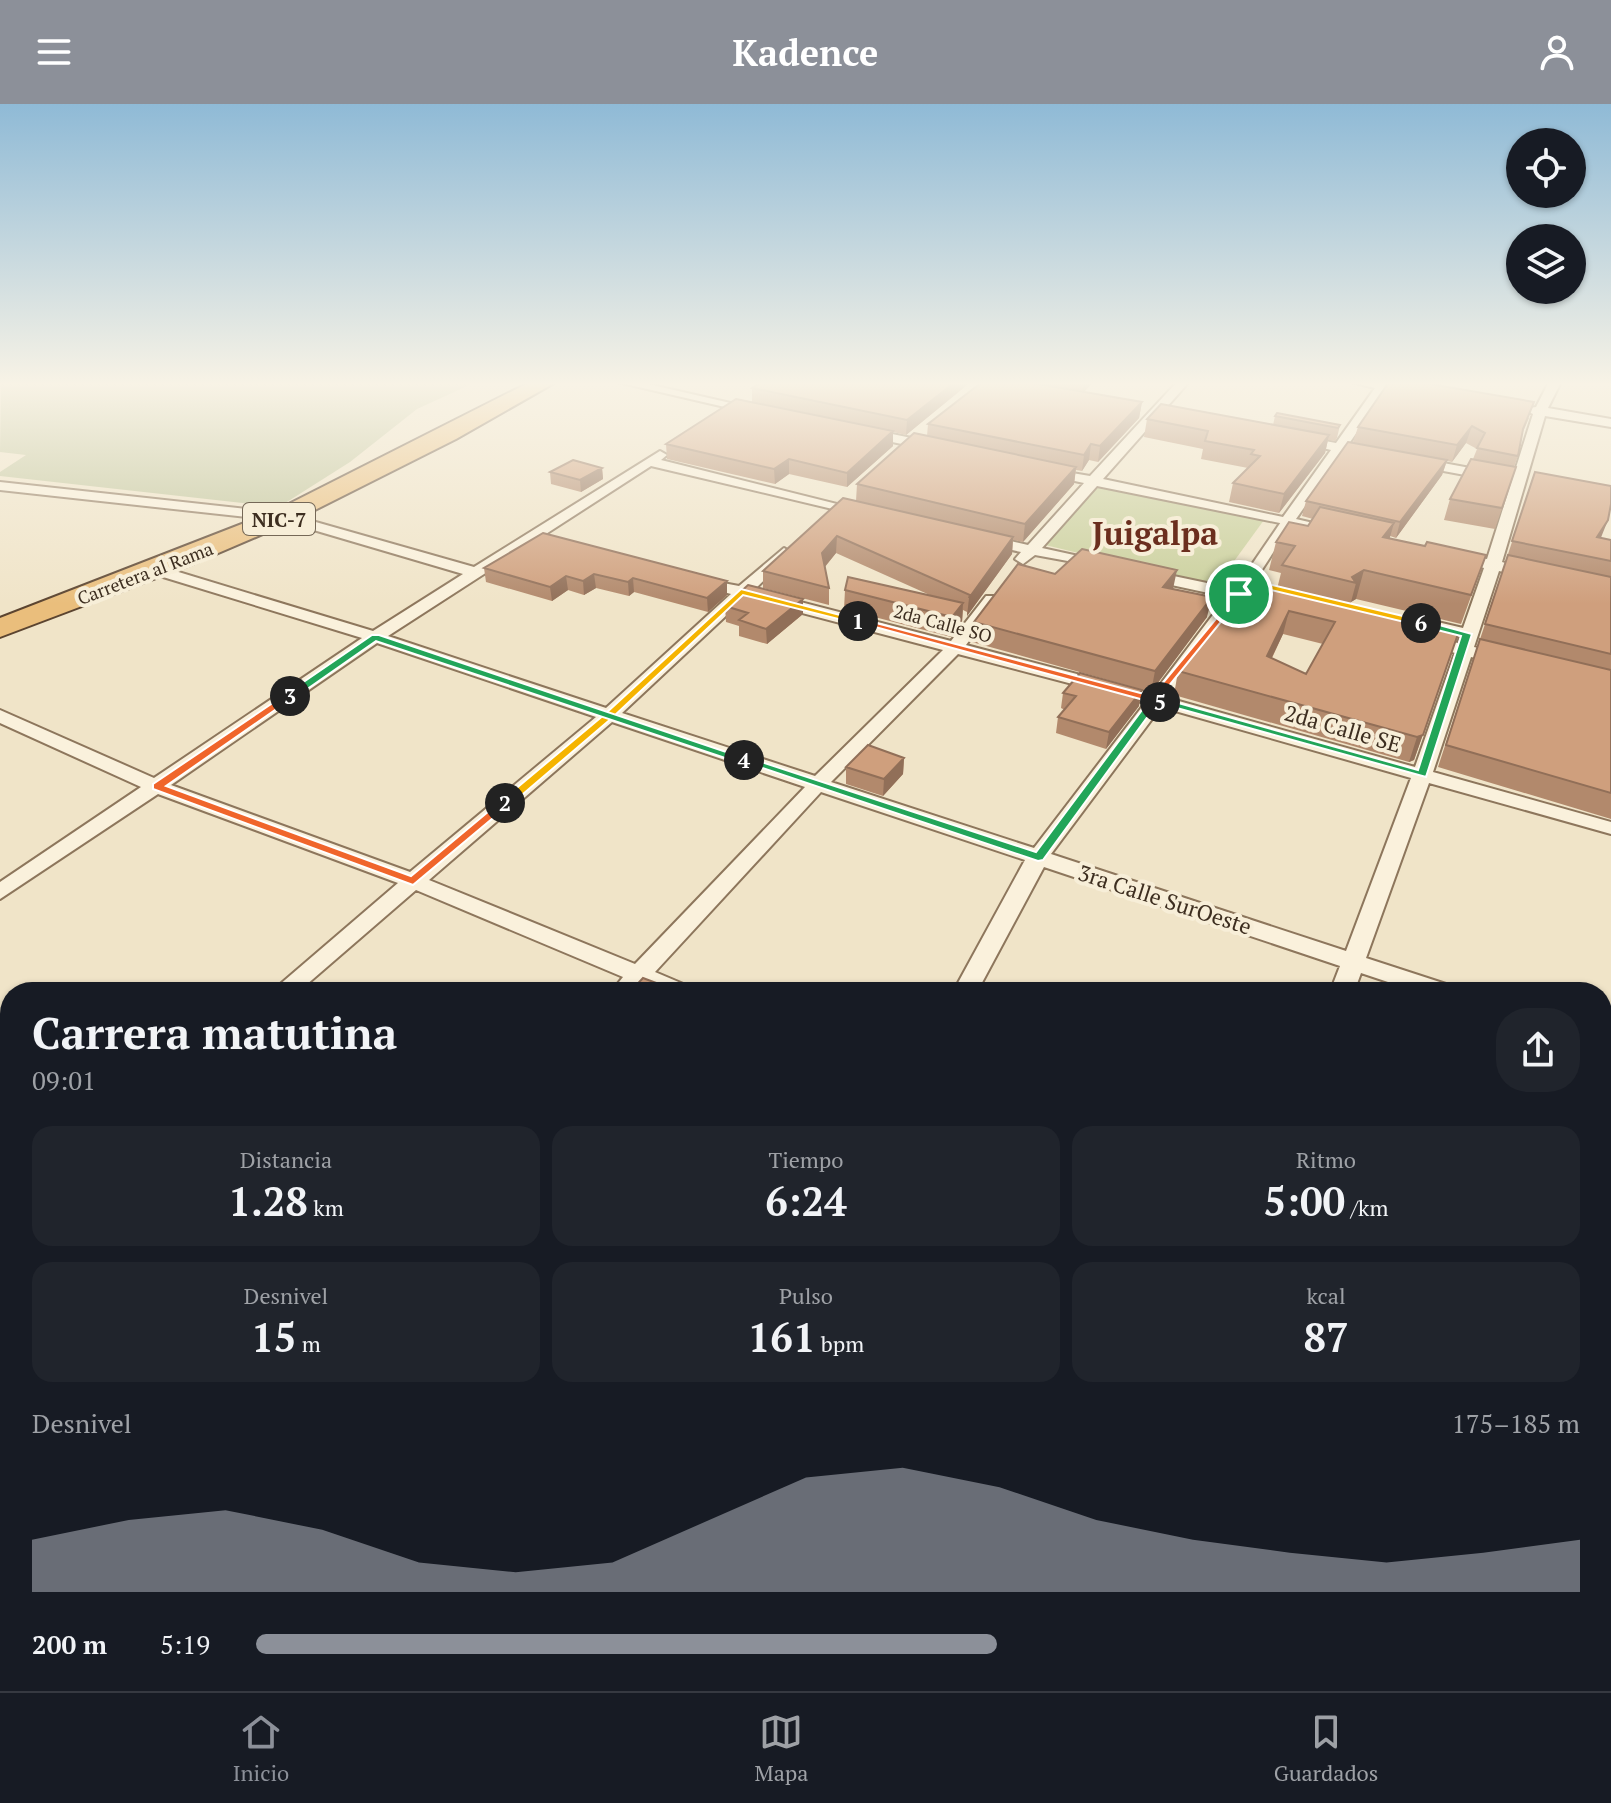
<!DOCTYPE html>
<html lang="es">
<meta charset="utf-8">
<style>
:root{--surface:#171b24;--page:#20242c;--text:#f1f3f6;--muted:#9ea1a6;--line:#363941;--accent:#8c9099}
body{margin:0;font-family:"PT Serif",serif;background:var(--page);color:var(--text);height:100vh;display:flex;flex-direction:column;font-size:30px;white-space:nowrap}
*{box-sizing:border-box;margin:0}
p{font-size:26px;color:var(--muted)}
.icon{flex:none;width:44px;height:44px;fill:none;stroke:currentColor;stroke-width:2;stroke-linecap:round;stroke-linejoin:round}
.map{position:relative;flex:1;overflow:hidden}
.details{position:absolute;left:0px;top:878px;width:1612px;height:710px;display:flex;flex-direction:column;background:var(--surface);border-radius:32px 32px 0 0;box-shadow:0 2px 6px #0004}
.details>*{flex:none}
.fabs{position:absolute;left:1506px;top:24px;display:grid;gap:16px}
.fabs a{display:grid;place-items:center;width:80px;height:80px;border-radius:50%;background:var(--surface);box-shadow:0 2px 6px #0004;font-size:40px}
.pin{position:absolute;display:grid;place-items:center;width:68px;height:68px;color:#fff;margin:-34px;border:4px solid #fff;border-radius:50%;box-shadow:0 2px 8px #0007}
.km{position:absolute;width:40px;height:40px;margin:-20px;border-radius:50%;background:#222;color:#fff;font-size:22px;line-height:40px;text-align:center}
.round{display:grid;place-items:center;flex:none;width:84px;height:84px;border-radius:32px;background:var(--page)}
.overview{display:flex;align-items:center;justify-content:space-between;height:136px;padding:0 32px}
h1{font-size:44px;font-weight:700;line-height:60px}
.metrics{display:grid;grid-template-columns:repeat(3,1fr);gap:12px;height:136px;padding:8px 32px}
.metrics div{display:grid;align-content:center;border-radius:20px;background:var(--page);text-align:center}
.metrics b{font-size:40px;font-weight:700}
.metrics small{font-size:22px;font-weight:400}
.metrics p{font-size:22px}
.chart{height:224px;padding:16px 32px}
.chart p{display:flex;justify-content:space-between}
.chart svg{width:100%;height:144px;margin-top:8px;fill:var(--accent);opacity:.7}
ul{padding:0 32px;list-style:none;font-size:26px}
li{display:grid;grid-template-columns:128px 96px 1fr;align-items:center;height:60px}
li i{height:20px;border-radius:10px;background:var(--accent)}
header{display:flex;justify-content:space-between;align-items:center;height:104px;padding:0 32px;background:var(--accent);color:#fff;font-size:36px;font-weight:700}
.menu{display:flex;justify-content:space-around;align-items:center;height:112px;border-top:2px solid var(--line);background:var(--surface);font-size:22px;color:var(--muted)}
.menu a{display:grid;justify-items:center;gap:4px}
.menu .on{color:var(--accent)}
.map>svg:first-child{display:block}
.green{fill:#c9cf9b}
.cemetery{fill:#bfc49a}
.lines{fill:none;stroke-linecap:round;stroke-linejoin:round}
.pedestrian-casing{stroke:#8d765c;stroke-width:4}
.minor-casing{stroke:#8d765c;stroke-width:4}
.trunk-casing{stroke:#5b4430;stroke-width:4}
.pedestrian{fill:#faf1dc;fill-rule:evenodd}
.minor{fill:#faf1dc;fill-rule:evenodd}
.trunk{fill:#eabe7c;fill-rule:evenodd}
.wall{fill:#b2896c;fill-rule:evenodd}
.shaded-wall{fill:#916f58}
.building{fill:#cf9f7d;stroke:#916f58;stroke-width:2;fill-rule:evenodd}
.split-1{fill:#f0652b;stroke:#fff;stroke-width:2}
.split-2{fill:#f5b400;stroke:#fff;stroke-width:2}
.split-3{fill:#f0652b;stroke:#fff;stroke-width:2}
.split-4{fill:#22a559;stroke:#fff;stroke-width:2}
.split-5{fill:#22a559;stroke:#fff;stroke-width:2}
.split-6{fill:#22a559;stroke:#fff;stroke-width:2}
.split-7{fill:#f5b400;stroke:#fff;stroke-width:2}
.labels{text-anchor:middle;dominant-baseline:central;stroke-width:8;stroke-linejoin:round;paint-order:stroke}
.far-street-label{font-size:18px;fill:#3d2e20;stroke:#f7eed8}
.shield{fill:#f7eed8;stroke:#756857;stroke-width:2}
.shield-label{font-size:20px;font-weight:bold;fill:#3d2e20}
.street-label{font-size:22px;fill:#3d2e20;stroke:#f7eed8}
.far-town-label{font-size:32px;font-weight:bold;fill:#6b2e1e;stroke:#f7eed8}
</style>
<header><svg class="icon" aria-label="menu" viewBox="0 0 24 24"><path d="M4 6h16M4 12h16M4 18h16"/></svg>Kadence<svg class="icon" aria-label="person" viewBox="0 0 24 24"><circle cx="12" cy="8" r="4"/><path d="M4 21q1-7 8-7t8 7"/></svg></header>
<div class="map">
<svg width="1611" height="1587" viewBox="0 0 1611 1587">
<rect width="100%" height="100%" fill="#f0e4c8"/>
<path class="green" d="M 1100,380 L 1264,416 L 1216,482 L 1041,440 Z"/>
<path class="cemetery" d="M 1,278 L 476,278 L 417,305 L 350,358 L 279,403 L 0,372 L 0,368 L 26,351 L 0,348 Z"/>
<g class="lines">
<defs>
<path id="pedestrian" d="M 1283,415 L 1293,418 L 1252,481 L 1242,481 L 1240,478 Z"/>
<path id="minor" d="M 617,278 L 639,278 L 761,306 L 755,310 Z
M 1177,278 L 1189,278 L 1103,375 L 1283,413 L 1331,346 L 1291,336 L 1298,332 L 1336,339 L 1375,284 L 1351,278 L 1392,278 L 1421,287 L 1415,291 L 1386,286 L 1348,341 L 1375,346 L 1375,352 L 1343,348 L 1296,415 L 1339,425 L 1339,431 L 1097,382 L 1042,444 L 1106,458 L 1106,464 L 1035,451 L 1023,460 L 1015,455 L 1021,448 L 980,439 L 980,433 L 985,431 L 1028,441 L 1084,379 L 1042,370 L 1042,364 L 1090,372 Z
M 1549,278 L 1561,278 L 1548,304 L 1611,315 L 1611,323 L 1545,312 L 1502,458 L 1538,469 L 1530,474 L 1499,467 L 1474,543 L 1511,552 L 1514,556 L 1505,561 L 1471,553 L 1433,668 L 1611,718 L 1611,730 L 1429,679 L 1366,854 L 1452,882 L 1456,888 L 1418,888 L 1361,869 L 1354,888 L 1330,888 L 1340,862 L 1044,763 L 977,888 L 953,888 L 1025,756 L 821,688 L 655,868 L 688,882 L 692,888 L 658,888 L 643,882 L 637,888 L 611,888 L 623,873 L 416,786 L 298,888 L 271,888 L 398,779 L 158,690 L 0,795 L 0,778 L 141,683 L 0,619 L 0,606 L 154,674 L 362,534 L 150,469 L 150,463 L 162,463 L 373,527 L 463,470 L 283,417 L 0,386 L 0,378 L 284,409 L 474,463 L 660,347 L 667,351 L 661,356 L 869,408 L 862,412 L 651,362 L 388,532 L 606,604 L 731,490 L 691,479 L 691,473 L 739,482 L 784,444 L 792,449 L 789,452 L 754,486 L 951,537 L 986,492 L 998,492 L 1000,495 L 966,541 L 1153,590 L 1215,508 L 1227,508 L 1229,512 L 1168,594 L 1415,663 L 1455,549 L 1417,537 L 1426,532 L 1458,539 L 1460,533 L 1421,521 L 1429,516 L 1463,524 L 1484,464 L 1446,453 L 1454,448 L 1487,455 L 1533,310 L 1522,305 L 1536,303 ZM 745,494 L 943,546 L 815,672 L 622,609 ZM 377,539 L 596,613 L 410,768 L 171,681 ZM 958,550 L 1145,599 L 1034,744 L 831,678 ZM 1161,603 L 1411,674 L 1346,847 L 1051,750 ZM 612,618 L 805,683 L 635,860 L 429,776 Z
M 863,324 L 931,338 L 938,342 L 931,346 L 858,331 L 856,328 Z
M 1416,354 L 1492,368 L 1499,372 L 1492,376 L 1411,361 L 1409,358 Z
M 1145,466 L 1264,491 L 1272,496 L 1264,501 L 1139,474 L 1139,468 Z
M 1602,932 L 1611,935 L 1611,953 L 1602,950 Z
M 0,947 L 10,950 L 10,970 L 0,967 Z
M 10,1107 L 10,1135 L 0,1139 L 0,1111 Z
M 10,1532 L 10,1575 L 0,1579 L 0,1536 Z
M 475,1578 L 514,1578 L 511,1587 L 471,1587 Z
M 1065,1578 L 1101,1578 L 1099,1587 L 1061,1587 Z
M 1175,1578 L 1227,1578 L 1231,1587 L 1178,1587 Z"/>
<path id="trunk" d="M 530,278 L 556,278 L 456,335 L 293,417 L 188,462 L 0,533 L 0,514 L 275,407 Z"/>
</defs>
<use href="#pedestrian" class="pedestrian-casing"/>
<use href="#minor" class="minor-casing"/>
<use href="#trunk" class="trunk-casing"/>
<use href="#pedestrian" class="pedestrian"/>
<use href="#minor" class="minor"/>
<use href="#trunk" class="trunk"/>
</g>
<path class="wall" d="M 761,278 L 967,278 L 967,281 L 906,331 L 893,328 L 893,342 L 847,383 L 789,370 L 775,380 L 667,355 L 666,340 L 752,298 L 752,284 Z
M 1043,278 L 1093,278 L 1084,288 L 1142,298 L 1139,314 L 1098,358 L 1089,356 L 1082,367 L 1076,366 L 1074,380 L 1023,438 L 1013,436 L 1012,450 L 967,512 L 967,508 L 963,506 L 962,518 L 951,533 L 844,505 L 845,486 L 932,492 L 836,449 L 825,463 L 829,484 L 829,501 L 763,484 L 763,467 L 856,397 L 857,380 L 927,332 L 928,320 L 1042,281 Z
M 1275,312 L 1340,321 L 1337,334 L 1335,337 L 1328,336 L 1325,349 L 1279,409 L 1229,398 L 1233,379 L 1248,364 L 1201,355 L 1203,345 L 1144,333 L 1147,315 L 1273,321 Z
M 1529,314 L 1522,330 L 1518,352 L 1514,363 L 1516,363 L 1495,425 L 1444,416 L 1450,395 L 1473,355 L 1477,345 L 1466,339 L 1452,358 L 1447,357 L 1442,371 L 1396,434 L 1390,432 L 1389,435 L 1425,442 L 1486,451 L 1461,520 L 1356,495 L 1351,498 L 1350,502 L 1459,527 L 1414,656 L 1409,658 L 1174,591 L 1178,567 L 1277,485 L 1281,469 L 1269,466 L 1276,438 L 1308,422 L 1313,415 L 1302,412 L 1306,397 L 1353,338 L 1358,323 ZM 1283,530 L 1323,540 L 1306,570 L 1272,554 Z
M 602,364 L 603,375 L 581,388 L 551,380 L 550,368 Z
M 1535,368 L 1601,434 L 1611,436 L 1611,715 L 1438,663 Z
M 543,429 L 727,491 L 708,508 L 634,488 L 629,492 L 596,484 L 584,491 L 568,486 L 552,497 L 486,478 L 484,464 Z
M 1055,470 L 1174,485 L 1207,513 L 1151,588 L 972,538 L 974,518 Z
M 803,495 L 803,510 L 767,540 L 739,532 L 739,522 L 726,518 L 725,502 Z
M 1063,589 L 1139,602 L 1106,645 L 1056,629 L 1058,613 L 1065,606 L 1061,604 Z
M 904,654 L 903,670 L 883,692 L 846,680 L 846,663 Z"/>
<path class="shaded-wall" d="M 955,278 L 967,278 L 967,281 L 906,331 L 907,316 Z
M 1084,278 L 1093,278 L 1082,290 Z
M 1142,298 L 1139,314 L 1098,358 L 1100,342 Z
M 1472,322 L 1466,339 L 1452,358 L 1457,341 Z
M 893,327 L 893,342 L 847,383 L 847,369 Z
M 1329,331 L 1325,349 L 1279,409 L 1284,390 Z
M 1091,340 L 1089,356 L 1082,367 L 1084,351 Z
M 789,355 L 789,370 L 775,380 L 774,365 Z
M 1447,356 L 1442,371 L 1396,434 L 1400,418 Z
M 1076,363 L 1074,380 L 1023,438 L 1025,420 Z
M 602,364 L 603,375 L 581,388 L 580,376 Z
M 1608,416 L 1600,436 L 1597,433 Z
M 1394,419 L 1386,447 L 1383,433 Z
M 837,432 L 836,449 L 822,466 L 822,449 Z
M 1013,433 L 1012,450 L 967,512 L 969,494 Z
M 1177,466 L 1173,485 L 1163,483 Z
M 1364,466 L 1356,495 L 1351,498 L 1356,479 L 1352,473 Z
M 594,470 L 596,484 L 584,491 L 583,477 Z
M 566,472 L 568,486 L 552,497 L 550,483 Z
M 633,474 L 634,488 L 629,492 L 628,478 Z
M 727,477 L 727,491 L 708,508 L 707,494 Z
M 1212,493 L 1207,513 L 1151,588 L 1155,567 Z
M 803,495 L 803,510 L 767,540 L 766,525 Z
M 963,499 L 962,518 L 951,533 L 952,513 Z
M 1289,507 L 1283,530 L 1261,576 L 1267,552 Z
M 1459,527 L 1414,656 L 1409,658 L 1417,633 Z
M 1142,586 L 1139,602 L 1106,645 L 1109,628 Z
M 904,654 L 903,670 L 883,692 L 884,675 Z"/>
<path class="building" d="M 761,278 L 955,278 L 907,316 L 752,284 Z
M 982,278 L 1027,278 L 1142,298 L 1100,342 L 1091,340 L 1084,351 L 928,320 Z
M 1389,278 L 1419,278 L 1534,298 L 1523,325 L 1518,352 L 1477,344 L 1485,329 L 1472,322 L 1457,341 L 1358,323 Z
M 736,295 L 893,327 L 847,369 L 789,355 L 774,365 L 666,340 Z
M 1161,300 L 1329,331 L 1284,390 L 1233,379 L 1260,352 L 1251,350 L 1254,346 L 1205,337 L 1208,327 L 1147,315 Z
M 1277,309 L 1340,321 L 1338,324 L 1275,312 Z
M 914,329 L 1076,363 L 1025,420 L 857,380 Z
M 1348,338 L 1447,356 L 1400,418 L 1306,397 Z
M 1471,355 L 1516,363 L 1502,404 L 1450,395 Z
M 573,356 L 602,364 L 580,376 L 550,368 Z
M 1535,368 L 1611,382 L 1611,400 L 1608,416 L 1597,433 L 1611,436 L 1611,457 L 1512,437 Z
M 843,394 L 1013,433 L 969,494 L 970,491 L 837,432 L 822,449 L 829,484 L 763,467 Z
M 1320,403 L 1394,419 L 1383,433 L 1425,442 L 1427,438 L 1486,451 L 1471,491 L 1364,466 L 1352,473 L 1356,479 L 1282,461 L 1295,442 L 1276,438 L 1289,418 L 1308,422 Z
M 543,429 L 727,477 L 707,494 L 633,474 L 628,478 L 594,470 L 583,477 L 566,472 L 550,483 L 484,464 Z
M 1082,445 L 1177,466 L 1163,483 L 1212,493 L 1155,567 L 974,518 L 1018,460 L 1055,470 Z
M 1508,451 L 1611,473 L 1611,550 L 1485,520 Z
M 848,473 L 963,499 L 952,513 L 845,486 Z
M 1247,478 L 1459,527 L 1423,631 L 1417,633 L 1178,567 ZM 1289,507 L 1335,518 L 1306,570 L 1267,552 Z
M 748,481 L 803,495 L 766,525 L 739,516 L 748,509 L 725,502 Z
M 1480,535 L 1611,566 L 1611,689 L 1446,641 Z
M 1080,569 L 1142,586 L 1109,628 L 1058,613 L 1076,592 L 1063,589 Z
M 868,641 L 904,654 L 884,675 L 846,663 Z
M 643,874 L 680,888 L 630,888 Z"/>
<linearGradient id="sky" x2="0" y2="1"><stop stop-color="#8fbad6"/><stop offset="0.56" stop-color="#f8f3e6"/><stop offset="1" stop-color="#f8f3e6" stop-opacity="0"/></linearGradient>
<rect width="1611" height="500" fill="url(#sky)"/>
<path class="split-1" d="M 1239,487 L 1242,492 L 1155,599 L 853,517 L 861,515 L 1152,592 Z"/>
<path class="split-2" d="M 741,485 L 863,517 L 858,520 L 743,491 L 612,614 L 509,702 L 501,702 L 501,697 L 605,610 Z"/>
<path class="split-3" d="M 286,590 L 295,592 L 166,682 L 411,772 L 501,697 L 511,699 L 413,781 L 153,685 L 153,680 Z"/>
<path class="split-4" d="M 372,531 L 379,531 L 750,656 L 740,659 L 376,537 L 293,595 L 286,595 L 286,590 Z"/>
<path class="split-5" d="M 1151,594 L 1166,598 L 1157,600 L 1043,756 L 1038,757 L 739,656 L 749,654 L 1036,748 Z"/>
<path class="split-6" d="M 1421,516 L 1472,530 L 1426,673 L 1155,598 L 1164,595 L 1418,666 L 1461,532 L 1417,521 Z"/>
<path class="split-7" d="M 1247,475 L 1424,517 L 1426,519 L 1421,522 L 1250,481 L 1242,492 L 1235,492 Z"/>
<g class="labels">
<g class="far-street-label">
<text transform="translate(145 469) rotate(-21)">Carretera al Rama</text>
<text transform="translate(943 519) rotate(15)">2da Calle SO</text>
</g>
<rect class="shield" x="243" y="399" width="72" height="32" rx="6"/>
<g class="shield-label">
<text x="279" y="415">NIC-7</text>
</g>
<g class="street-label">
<text transform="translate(1343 624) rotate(16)">2da Calle SE</text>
<text transform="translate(1165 795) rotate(18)">3ra Calle SurOeste</text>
</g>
<g class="far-town-label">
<text x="1155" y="429">Juigalpa</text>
</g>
</g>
</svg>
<div class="fabs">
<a><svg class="icon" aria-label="locate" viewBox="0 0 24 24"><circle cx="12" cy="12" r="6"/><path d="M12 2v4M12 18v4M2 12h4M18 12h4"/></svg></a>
<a><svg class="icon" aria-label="layers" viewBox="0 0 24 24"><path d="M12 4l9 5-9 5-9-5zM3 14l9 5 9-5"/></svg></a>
</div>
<div class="pin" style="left:1239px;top:490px;background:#1e9e55"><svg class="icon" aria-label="arrive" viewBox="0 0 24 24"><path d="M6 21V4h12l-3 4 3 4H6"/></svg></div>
<b class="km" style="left:858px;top:517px">1</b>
<b class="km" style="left:505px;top:699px">2</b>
<b class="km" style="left:290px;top:592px">3</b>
<b class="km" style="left:744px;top:656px">4</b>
<b class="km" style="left:1160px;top:598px">5</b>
<b class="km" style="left:1421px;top:519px">6</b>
<section class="details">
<div class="overview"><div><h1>Carrera matutina</h1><p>09:01</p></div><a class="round"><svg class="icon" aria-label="share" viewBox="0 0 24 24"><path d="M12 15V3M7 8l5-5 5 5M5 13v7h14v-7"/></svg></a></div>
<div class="metrics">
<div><p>Distancia</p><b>1.28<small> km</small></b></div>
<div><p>Tiempo</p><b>6:24</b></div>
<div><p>Ritmo</p><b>5:00<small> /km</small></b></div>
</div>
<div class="metrics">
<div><p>Desnivel</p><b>15<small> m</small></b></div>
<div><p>Pulso</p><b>161<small> bpm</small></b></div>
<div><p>kcal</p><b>87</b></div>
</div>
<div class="chart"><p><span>Desnivel</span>175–185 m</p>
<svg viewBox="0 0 160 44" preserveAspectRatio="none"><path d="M0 44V28L10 22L20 19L30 25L40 35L50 38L60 35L70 22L80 9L90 6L100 12L110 22L120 28L130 32L140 35L150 32L160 28V44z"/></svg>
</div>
<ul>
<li><b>200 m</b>5:19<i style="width:56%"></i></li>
</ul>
</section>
</div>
<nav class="menu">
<a class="on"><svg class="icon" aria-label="home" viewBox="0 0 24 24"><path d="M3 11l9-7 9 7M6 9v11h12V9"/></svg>Inicio</a>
<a><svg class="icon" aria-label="map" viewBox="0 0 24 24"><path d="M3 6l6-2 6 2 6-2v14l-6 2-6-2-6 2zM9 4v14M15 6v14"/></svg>Mapa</a>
<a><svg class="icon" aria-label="saved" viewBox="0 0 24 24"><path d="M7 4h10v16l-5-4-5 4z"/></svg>Guardados</a>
</nav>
